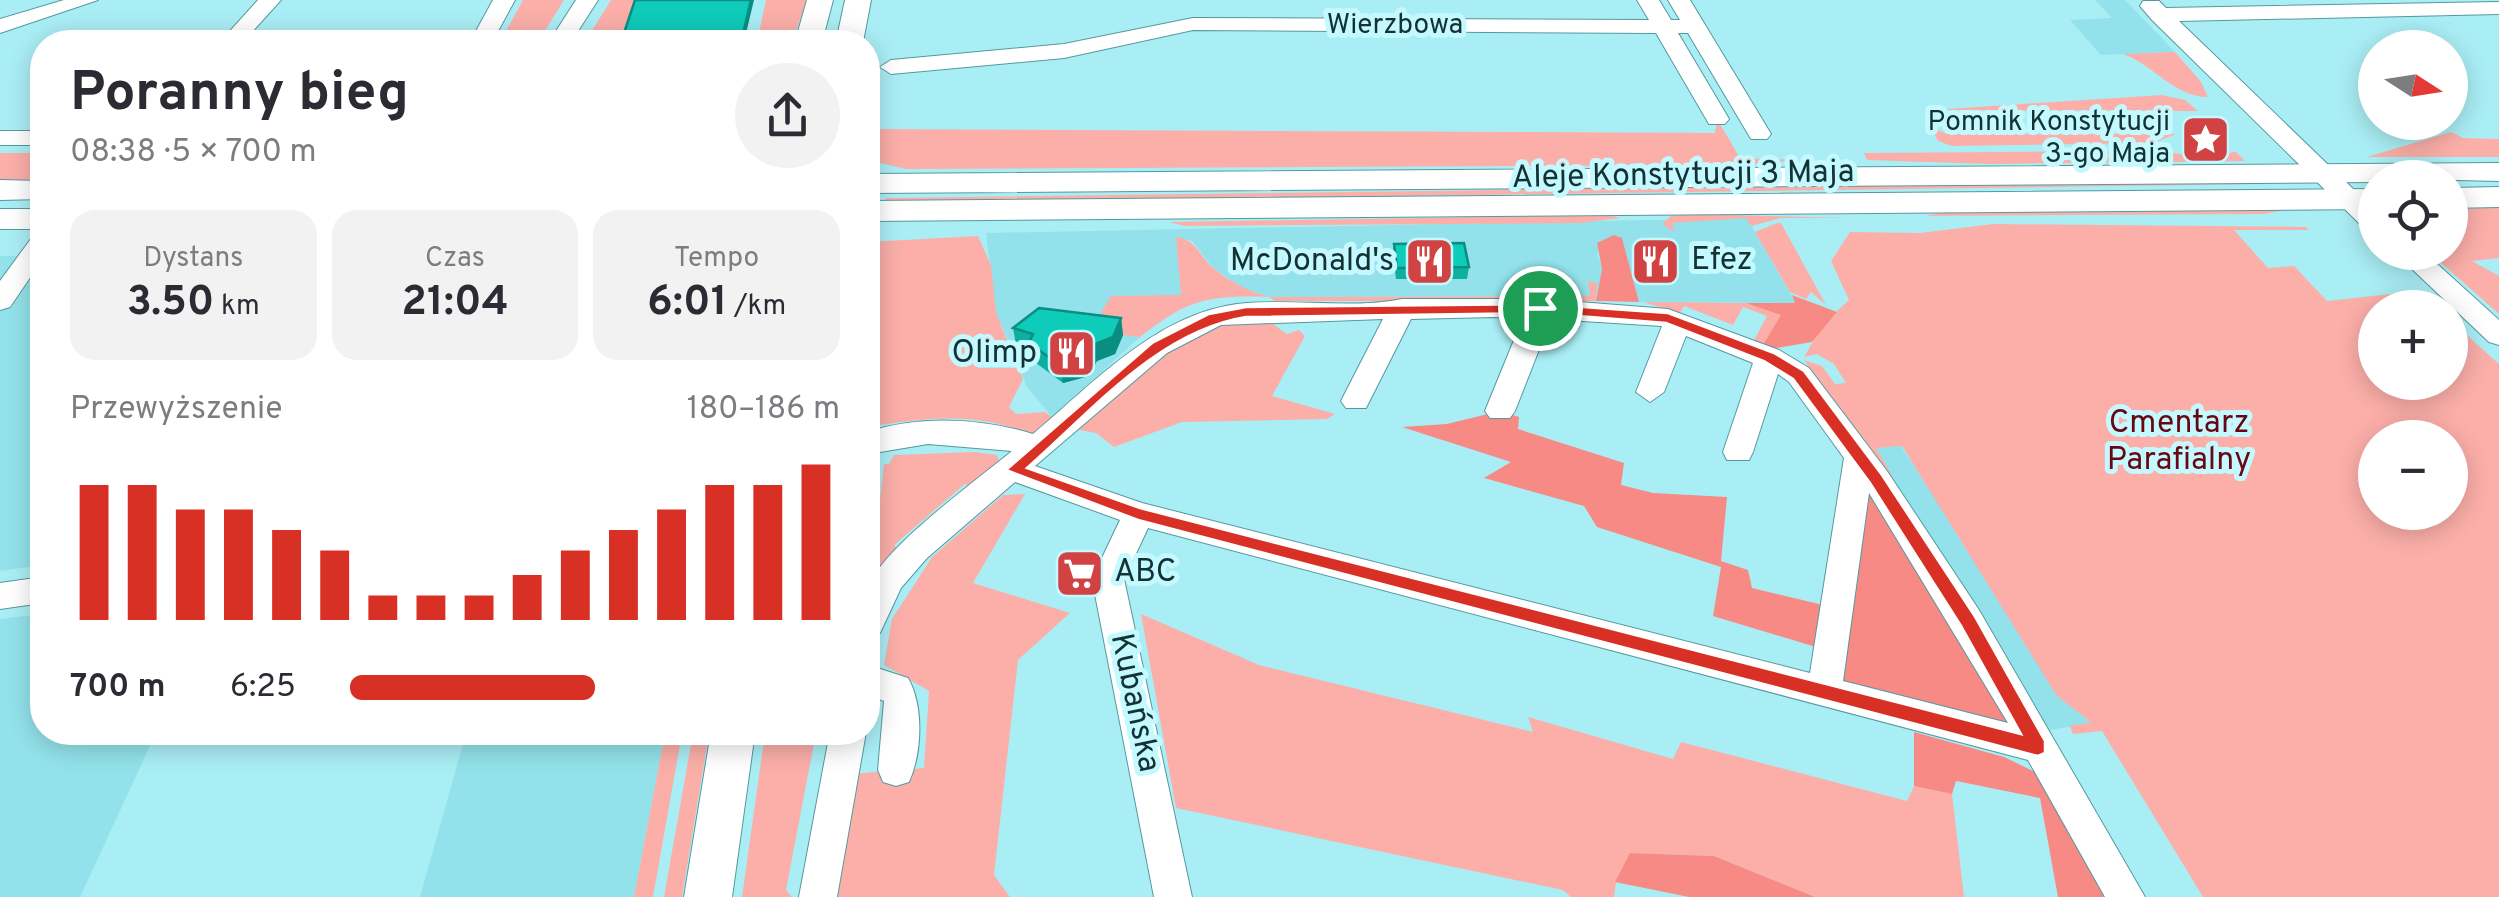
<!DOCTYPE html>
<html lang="pl">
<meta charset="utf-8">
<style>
:root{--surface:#fff;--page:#f2f2f3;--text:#2b2b33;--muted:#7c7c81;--accent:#d93025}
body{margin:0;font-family:Overpass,sans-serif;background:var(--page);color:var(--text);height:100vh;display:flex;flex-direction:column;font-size:38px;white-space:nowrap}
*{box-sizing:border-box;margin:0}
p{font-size:32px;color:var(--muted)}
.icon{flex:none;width:55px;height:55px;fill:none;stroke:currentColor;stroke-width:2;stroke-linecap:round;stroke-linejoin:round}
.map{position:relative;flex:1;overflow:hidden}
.sheet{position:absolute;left:30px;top:30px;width:850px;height:715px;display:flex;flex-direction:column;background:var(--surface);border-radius:40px;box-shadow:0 5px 25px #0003}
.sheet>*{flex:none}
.needle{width:65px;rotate:102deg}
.tools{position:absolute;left:2358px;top:30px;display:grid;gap:20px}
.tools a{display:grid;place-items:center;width:110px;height:110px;border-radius:50%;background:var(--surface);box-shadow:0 5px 25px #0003;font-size:50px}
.pin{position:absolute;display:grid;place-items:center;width:85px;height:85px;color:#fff;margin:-42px;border:5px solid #fff;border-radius:50%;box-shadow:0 2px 10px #0007}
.round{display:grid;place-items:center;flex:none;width:105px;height:105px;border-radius:52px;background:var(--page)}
.summary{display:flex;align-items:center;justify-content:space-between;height:170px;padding:0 40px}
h1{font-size:55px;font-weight:700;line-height:75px}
.metrics{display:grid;grid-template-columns:repeat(3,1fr);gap:15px;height:170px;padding:10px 40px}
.metrics div{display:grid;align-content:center;border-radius:25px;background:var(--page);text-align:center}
.metrics b{font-size:42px;font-weight:700}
.metrics small{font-size:28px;font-weight:400}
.metrics p{font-size:28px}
.chart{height:280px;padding:20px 40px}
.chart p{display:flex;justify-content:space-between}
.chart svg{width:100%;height:180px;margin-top:10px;stroke:var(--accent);stroke-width:6}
ul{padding:0 40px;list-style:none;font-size:32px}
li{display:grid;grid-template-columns:160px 120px 1fr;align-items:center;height:75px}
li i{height:25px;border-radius:12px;background:var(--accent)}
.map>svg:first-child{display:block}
.built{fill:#93e2eb}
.green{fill:#fcafa9;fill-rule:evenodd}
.forest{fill:#f78a84}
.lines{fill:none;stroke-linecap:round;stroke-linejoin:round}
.minor-casing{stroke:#55999f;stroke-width:2}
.major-casing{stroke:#55999f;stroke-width:2}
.minor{fill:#fff;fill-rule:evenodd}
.major{fill:#fff;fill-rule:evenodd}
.wall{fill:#0dafa0}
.shaded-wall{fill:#0a8e82}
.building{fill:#0fcbba;stroke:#0a8e82;stroke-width:2.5}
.route{fill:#d93025;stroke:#fff;stroke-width:2.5;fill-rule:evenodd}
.labels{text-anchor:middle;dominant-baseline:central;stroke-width:10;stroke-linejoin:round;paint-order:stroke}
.far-street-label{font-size:28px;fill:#143133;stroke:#c3f9ff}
.far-poi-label{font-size:28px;fill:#143133;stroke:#c3f9ff;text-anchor:end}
.street-label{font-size:32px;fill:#143133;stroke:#c3f9ff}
.poi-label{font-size:32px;fill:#143133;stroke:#c3f9ff;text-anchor:start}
.park-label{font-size:32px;fill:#6a0611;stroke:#c3f9ff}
</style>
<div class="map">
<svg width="2499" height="897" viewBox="0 0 2499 897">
<rect width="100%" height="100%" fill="#aaeef5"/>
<path class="built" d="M 2095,0 L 2125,0 L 2175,52 L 2101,55 L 2070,20 L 2112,18 Z
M 1747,218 L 1796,303 L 1639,302 L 1622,238 L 1597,253 L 1602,268 L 1596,301 L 1591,296 L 1270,297 L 1243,288 L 1213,268 L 1192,241 L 1177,238 L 1181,295 L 1085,330 L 1140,337 L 1052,417 L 1027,387 L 996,312 L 986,233 Z
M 0,256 L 42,256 L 42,565 L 0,571 Z
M 1901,446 L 1919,474 L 2093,723 L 2030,733 L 1876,479 L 1892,476 L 1875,448 Z
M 42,614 L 42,732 L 156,733 L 80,897 L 0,897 L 0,619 Z
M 466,733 L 665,733 L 634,897 L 420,897 Z"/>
<path class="green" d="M 523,0 L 564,0 L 538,42 L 534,35 L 520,42 L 500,42 Z
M 611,0 L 636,0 L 621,42 L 585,42 Z
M 766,0 L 807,0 L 792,42 L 757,42 Z
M 2175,52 L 2201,82 L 2208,97 C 2174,97 2154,65 2123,54 Z
M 2162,95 L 2185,100 L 2198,111 L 1932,110 Z
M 1717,119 L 1740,158 L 1798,160 L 1740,165 L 906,169 L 868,160 L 868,129 L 1715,133 Z
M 1931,127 L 1947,134 L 2176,134 L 2153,143 L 1952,146 L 1938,141 Z
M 2451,132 L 2463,138 L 2499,139 L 2499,157 L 2367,157 Z
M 2158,151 L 2195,156 L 2236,152 L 2245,161 L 1988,164 L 1867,160 L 1864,153 Z
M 0,153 L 42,153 L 42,181 L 0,181 Z
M 2262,180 L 2266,184 L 885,203 L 886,198 Z
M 2499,207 L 2499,258 L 2472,261 L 2499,276 L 2499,314 L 2430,253 L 2450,252 L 2450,210 Z
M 2285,210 L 2264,214 L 1926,216 L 1948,211 Z
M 1688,214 L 1849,218 L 1781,218 L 1751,226 L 1746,218 L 1672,223 L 1675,232 L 1662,224 L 1671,216 Z
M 1607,215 L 1621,218 L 1579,223 L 1185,226 L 1169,222 Z
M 1777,223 L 1781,223 L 1826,305 L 1811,292 L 1806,299 L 1790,292 L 1755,232 Z
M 1993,224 L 2306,227 L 2309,230 L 2234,230 L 2268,268 L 2294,266 L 2327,301 L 2419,291 L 2437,307 L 2375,308 L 2375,382 L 2450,382 L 2450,320 L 2499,364 L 2499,897 L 2203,897 L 2102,731 L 2073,734 L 2070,726 L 2091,722 L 2057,696 L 1902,446 L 1876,448 L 1893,477 L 1889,477 L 1804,360 L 1822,366 L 1835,384 L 1846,383 L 1834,364 L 1817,354 L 1804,357 L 1824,323 L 1849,300 L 1831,261 L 1850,232 L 1920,233 ZM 2375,438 L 2450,438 L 2450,512 L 2375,512 Z
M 978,236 L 991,265 L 996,312 L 1010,348 L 980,349 L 978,368 L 1018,368 L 1023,379 L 1009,407 L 1016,414 L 1045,412 L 1052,417 L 1032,434 C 975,412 927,417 868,427 L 868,242 Z
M 1176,237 C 1197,240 1198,254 1212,267 C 1228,281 1250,292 1270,297 L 1590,296 L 1588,281 L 1597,283 L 1596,301 L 1275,301 L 1269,297 C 1209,295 1188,299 1140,337 L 1084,330 L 1094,325 L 1111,296 L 1181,295 Z
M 1644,302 L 1746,303 L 1782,315 L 1764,343 L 1770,349 L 1752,344 L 1767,316 L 1743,307 L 1733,325 L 1684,306 L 1679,314 Z
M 1266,319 L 1287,334 L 1299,330 L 1305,336 L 1272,396 L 1335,414 L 1327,419 L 1182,422 L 1114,447 L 1096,433 L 1064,427 L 1191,327 Z
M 975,452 L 997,455 L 1000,463 L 972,488 L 965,484 L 894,545 L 898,549 L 883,565 L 868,567 L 868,555 L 874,554 L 884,464 L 889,464 L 894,455 Z
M 1025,494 L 973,583 L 1070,613 L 1018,660 L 994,875 L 1010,897 L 818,897 L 840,775 L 924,768 L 929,691 L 884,665 L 892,619 L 932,557 L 1003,495 Z
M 1141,614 L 1259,665 L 1533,732 L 1528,717 L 1673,759 L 1681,742 L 1907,801 L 1914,786 L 1952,794 L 1964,897 L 1815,897 L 1714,856 L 1631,853 L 1616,882 L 1614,897 L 1571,897 L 1563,890 L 1176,808 Z
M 665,733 L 682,733 L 653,897 L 634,897 Z
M 693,733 L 709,733 L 682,897 L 664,897 Z
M 765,733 L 816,733 L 786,890 L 792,897 L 742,897 Z"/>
<path class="forest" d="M 1614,235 L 1622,238 L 1639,302 L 1596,301 L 1602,269 L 1597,243 Z
M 1792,295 L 1837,312 L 1812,342 L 1770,349 L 1764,343 L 1781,315 L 1746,303 L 1795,303 Z
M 1500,411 L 1519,417 L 1518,429 L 1624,463 L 1621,485 L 1653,493 L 1727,497 L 1721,561 L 1748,570 L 1752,588 L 1836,608 L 1859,456 L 2126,897 L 2058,897 L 2040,798 L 1956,781 L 1952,794 L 1914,786 L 1914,732 L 2004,757 L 2035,772 L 2030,745 L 1824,691 L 1829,651 L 1713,616 L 1721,567 L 1597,527 L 1584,506 L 1484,478 L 1511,462 L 1402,427 L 1447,424 Z
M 1630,853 L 1714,856 L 1815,897 L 1689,897 L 1615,882 Z"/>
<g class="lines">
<defs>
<path id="minor" d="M 64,0 L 98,0 L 0,33 L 0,19 Z
M 258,0 L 281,0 L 243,42 L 220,42 Z
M 493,0 L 515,0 L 492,42 L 470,42 Z
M 576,0 L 598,0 L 571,42 L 549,42 Z
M 1637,0 L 1659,0 L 1671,20 L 1680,20 L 1668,0 L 1690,0 L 1771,134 L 1767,139 L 1751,139 L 1688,33 L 1678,33 L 1729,119 L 1725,124 L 1709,124 L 1656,33 L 1193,30 L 1064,58 L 891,74 L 880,67 L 891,60 L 1064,44 L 1193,18 L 1649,20 Z
M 2143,1 L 2159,1 L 2166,8 L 2499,2 L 2499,14 L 2179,21 L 2375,210 L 2375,232 L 2366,230 L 2152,20 L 2140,6 Z
M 0,131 L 42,131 L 42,145 L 0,145 Z
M 42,234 L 42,260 L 10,307 L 0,310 L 0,281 L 33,236 Z
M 2394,252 L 2424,252 L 2499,320 L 2499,345 L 2489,342 Z
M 1402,299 L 1541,299 L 1668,309 L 1779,350 L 1809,368 L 1887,471 L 1979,610 L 2145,897 L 2105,897 L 2028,760 L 1148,528 L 1124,579 L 1192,897 L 1154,897 L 1092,579 L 1120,520 L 1015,482 L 927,558 L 901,588 L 880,633 L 868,637 C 868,622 865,604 868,590 C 875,553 981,477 1012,451 L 928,444 L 868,454 L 868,432 C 919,415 981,418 1033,434 C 1095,382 1161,309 1247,303 C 1297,299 1353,309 1402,299 ZM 1493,317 L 1523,318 L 1485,411 L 1490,418 L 1510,418 L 1515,411 L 1551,319 L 1662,326 L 1636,392 L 1650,402 L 1664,392 L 1686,336 L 1753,363 L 1723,452 L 1727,460 L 1749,460 L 1753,452 L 1778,374 L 1789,382 L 1844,458 L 1810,673 L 1142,503 L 1035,466 L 1167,353 L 1221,325 L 1383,319 L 1341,401 L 1346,408 L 1366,408 L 1411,319 ZM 1869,493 L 2008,723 L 1843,681 Z
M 42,577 L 42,603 L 0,609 L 0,583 Z
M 868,665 L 908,678 C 924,706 922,753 909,782 L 896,786 L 883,782 L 878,770 L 884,701 L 868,695 Z
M 830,732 L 866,732 L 837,897 L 799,897 Z"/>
<path id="major" d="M 807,0 L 833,0 L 822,42 L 795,42 Z
M 845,0 L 871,0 L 863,42 L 836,42 Z
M 2499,163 L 2499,181 L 2375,178 L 2375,182 L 868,193 L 868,174 Z
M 0,180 L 42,181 L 42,199 L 0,200 Z
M 2499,187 L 2499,207 L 2450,208 L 2450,188 Z
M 2375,189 L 2375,209 L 868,221 L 868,201 Z
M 0,209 L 42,209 L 42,229 L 0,229 Z
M 711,732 L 755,732 L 732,897 L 684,897 Z"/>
</defs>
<use href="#minor" class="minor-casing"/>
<use href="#major" class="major-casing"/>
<use href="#minor" class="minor"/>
<use href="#major" class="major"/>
</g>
<path class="wall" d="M 1394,244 L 1469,267 L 1467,279 L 1396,279 L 1393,255 Z
M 1121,318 L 1123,335 L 1115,354 L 1097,361 L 1089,376 L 1063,383 L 1032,360 L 1030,349 L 1016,345 L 1013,328 Z"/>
<path class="shaded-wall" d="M 751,0 L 754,0 L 744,42 L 741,42 Z
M 1121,318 L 1123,335 L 1115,354 L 1097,361 L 1089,376 L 1063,383 L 1061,366 L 1095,344 Z"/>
<path class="building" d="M 635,0 L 751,0 L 741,42 L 621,42 Z
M 1464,243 L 1469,267 L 1397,268 L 1394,244 Z
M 1039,308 L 1121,318 L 1113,337 L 1095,344 L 1087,359 L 1061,366 L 1029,343 L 1033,334 L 1013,328 Z"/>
<path class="route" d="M 1540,304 L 1668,313 L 1774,353 L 1804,371 L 1882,475 L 1974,615 L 2045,741 L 2045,753 L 2038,756 L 1138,520 L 1006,470 L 1152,343 L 1209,314 L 1246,307 ZM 1540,313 L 1666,323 L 1764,361 L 1793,379 L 1870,483 L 1961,626 L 2021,734 L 1140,508 L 1027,468 C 1091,412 1158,331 1246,317 Z"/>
<defs>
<symbol id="sight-square" viewBox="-11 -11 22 22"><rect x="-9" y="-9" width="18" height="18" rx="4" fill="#d14243" stroke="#c3f9ff"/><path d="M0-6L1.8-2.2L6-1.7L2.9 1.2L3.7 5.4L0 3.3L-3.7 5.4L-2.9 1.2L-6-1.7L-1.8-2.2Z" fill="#fff"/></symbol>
<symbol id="restaurant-square" viewBox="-11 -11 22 22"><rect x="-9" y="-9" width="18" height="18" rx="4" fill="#d14243" stroke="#c3f9ff"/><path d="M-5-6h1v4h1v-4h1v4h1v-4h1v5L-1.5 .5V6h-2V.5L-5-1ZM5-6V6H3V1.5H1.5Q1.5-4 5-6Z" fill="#fff"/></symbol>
<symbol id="supermarket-square" viewBox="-11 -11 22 22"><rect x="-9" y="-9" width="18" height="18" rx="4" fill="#d14243" stroke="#c3f9ff"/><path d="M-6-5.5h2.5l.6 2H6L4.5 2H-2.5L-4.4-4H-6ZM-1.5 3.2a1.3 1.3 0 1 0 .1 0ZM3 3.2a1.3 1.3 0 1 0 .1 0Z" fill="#fff"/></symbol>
</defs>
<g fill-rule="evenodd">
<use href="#sight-square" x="2178" y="112" width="55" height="55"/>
<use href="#restaurant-square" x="1628" y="234" width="55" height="55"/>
<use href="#restaurant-square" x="1402" y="234" width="55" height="55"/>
<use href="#restaurant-square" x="1044" y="326" width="55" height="55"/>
<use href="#supermarket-square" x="1052" y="546" width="55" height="55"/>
</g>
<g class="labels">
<g class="far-street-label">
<text x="1395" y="26">Wierzbowa</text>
</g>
<g class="far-poi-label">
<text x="2170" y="123">Pomnik Konstytucji<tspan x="2170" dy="32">3-go Maja</tspan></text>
</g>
<g class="street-label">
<text transform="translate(1683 176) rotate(-1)">Aleje Konstytucji 3 Maja</text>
<text transform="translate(1134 703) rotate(78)">Kubańska</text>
</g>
<g class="poi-label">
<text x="1691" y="261">Efez</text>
<text x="1394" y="262" text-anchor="end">McDonald's</text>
<text x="1037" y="354" text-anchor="end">Olimp</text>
<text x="1114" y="573">ABC</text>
</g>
<g class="park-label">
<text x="2179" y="424">Cmentarz<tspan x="2179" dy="37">Parafialny</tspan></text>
</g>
</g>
</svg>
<div class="tools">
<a><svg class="needle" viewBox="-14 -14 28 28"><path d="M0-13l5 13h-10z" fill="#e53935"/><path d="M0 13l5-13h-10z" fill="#7c7c81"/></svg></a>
<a><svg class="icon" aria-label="locate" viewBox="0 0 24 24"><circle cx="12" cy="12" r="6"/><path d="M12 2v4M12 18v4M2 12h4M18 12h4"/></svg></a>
<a>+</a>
<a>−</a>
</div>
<div class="pin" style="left:1540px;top:308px;background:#1e9e55"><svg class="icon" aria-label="arrive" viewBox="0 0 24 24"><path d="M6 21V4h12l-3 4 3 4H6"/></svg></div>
<section class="sheet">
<div class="summary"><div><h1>Poranny bieg</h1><p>08:38 · 5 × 700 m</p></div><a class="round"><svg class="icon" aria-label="share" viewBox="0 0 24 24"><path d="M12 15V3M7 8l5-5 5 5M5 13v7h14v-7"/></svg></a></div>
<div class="metrics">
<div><p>Dystans</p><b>3.50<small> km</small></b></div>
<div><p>Czas</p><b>21:04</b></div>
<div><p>Tempo</p><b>6:01<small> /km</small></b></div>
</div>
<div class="chart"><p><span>Przewyższenie</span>180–186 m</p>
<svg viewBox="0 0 160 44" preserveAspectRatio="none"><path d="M5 44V11M15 44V11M25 44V17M35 44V17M45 44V22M55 44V27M65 44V38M75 44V38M85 44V38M95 44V33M105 44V27M115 44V22M125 44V17M135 44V11M145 44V11M155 44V6"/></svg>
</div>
<ul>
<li><b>700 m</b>6:25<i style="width:50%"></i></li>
</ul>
</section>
</div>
